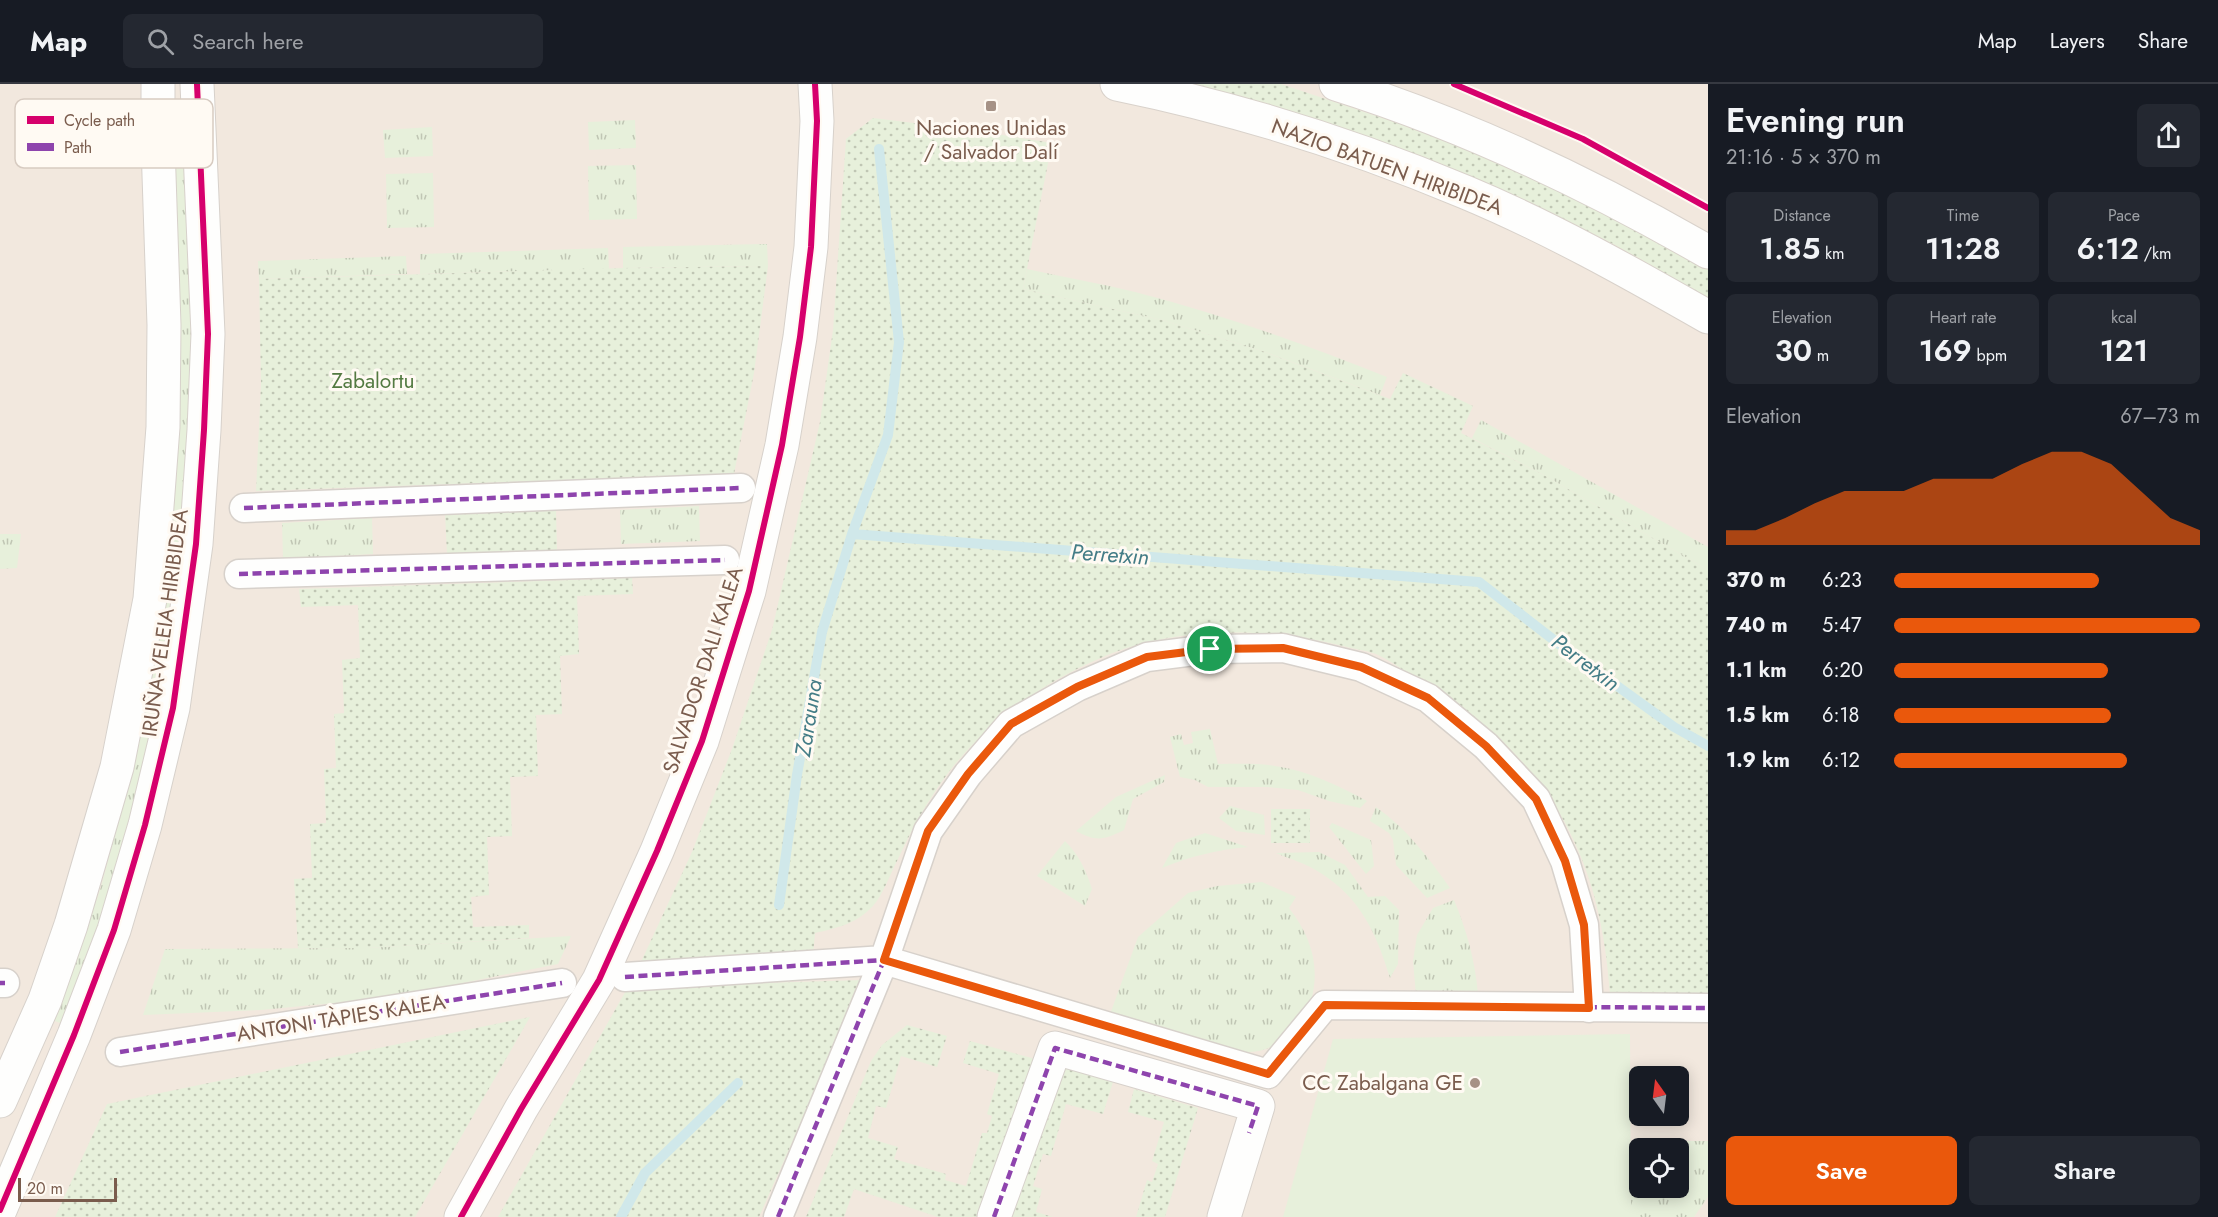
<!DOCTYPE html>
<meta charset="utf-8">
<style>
:root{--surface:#171b24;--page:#242831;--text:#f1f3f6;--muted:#9ea1a6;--line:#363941;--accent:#ea580c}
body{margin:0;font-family:Jost,sans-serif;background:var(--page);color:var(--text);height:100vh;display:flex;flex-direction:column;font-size:22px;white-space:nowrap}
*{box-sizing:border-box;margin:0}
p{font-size:20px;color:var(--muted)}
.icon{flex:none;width:33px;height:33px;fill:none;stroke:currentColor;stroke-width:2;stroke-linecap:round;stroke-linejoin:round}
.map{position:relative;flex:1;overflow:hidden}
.panel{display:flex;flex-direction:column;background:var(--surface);width:510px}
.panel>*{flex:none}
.needle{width:39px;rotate:346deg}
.tools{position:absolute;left:1629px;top:982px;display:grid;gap:12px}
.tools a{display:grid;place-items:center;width:60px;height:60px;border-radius:9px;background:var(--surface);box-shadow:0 3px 15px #0003;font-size:30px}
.scale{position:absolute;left:18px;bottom:15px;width:99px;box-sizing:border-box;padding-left:6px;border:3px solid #7a5c4d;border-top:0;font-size:16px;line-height:21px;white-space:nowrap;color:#7a5c4d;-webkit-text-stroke:4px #fffaf3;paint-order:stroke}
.pin{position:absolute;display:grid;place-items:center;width:51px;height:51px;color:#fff;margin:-26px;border:3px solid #fff;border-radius:50%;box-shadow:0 2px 6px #0007}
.round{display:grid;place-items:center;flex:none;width:63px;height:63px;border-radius:9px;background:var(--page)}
.head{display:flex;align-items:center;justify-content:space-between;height:102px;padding:0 18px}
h1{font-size:33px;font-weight:600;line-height:45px}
.figures{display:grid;grid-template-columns:repeat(3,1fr);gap:9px;height:102px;padding:6px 18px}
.figures div{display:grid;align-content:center;border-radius:9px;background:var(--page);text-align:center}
.figures b{font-size:30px;font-weight:600}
.figures small{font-size:16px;font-weight:400}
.figures p{font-size:16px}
.chart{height:168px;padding:12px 18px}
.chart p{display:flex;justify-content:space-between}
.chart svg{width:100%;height:108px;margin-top:6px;fill:var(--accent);opacity:.7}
.action{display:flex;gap:12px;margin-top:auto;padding:12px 18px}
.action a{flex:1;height:69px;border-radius:9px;background:var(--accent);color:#fff;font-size:24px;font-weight:600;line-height:69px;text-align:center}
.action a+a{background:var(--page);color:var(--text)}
ul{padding:0 18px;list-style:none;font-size:20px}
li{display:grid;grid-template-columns:96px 72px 1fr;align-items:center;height:45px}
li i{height:15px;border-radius:8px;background:var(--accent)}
header{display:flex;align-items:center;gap:36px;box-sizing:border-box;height:84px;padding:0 30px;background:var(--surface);border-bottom:2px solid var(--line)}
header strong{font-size:28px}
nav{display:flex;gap:33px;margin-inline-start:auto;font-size:21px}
.search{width:420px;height:54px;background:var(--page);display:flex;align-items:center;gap:15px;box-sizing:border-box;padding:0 21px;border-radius:9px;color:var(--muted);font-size:22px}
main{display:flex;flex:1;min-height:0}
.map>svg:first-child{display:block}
.residential{fill:#f2e8de;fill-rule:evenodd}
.grass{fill:url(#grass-tufts)}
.park{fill:url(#park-dots)}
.pitch{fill:#e7f0db}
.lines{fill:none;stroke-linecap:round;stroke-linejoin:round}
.stream{stroke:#d0e8ea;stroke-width:10}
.pedestrian-casing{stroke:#d7d1cb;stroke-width:31}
.minor-casing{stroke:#d7d1cb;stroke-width:35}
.secondary-casing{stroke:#d9d2cb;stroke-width:35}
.pedestrian{stroke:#fefefd;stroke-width:28}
.minor{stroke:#fefefd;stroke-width:33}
.secondary{stroke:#fefefd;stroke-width:33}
.quiet{stroke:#8e44ad;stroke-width:4.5;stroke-dasharray:9 4.5;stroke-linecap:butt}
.cycleway-casing{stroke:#fffaf3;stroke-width:10}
.cycleway{stroke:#d6006c;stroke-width:6}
.route-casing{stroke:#fff;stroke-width:12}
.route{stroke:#ea580c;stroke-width:8}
.poi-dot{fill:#a69286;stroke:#fffaf3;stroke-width:2}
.labels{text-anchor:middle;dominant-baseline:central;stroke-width:6;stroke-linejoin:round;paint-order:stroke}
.poi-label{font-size:21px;fill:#7a5c4d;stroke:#fffaf3}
.street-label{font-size:21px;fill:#7a5c4d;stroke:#fffaf3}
.park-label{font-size:21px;fill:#537a41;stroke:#fffaf3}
.water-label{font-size:22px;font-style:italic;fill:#437c86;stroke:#fffaf3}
.key{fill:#fffaf3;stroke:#d7cbc1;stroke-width:1.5}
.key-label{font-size:16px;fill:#7a5c4d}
</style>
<header>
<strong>Map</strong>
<div class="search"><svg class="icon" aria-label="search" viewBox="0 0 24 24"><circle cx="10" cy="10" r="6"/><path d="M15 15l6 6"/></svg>Search here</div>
<nav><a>Map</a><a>Layers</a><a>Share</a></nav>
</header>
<main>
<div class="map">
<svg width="1708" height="1133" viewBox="0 0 1708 1133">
<defs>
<pattern id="grass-tufts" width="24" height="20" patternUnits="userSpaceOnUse" patternTransform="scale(1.5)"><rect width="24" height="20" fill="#e7f0db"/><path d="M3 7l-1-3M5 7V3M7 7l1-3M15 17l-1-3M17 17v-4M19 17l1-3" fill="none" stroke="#c0c6b4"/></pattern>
<pattern id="park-dots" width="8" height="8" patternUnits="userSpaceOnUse" patternTransform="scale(1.5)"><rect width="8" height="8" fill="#e7f0db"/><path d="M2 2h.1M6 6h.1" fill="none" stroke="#c0c6b4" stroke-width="1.8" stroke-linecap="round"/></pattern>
</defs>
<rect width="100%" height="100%" fill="#f9f5f0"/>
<path class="residential" d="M 0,0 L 1708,0 L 1708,1133 L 0,1133 ZM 1640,993 L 1678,993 L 1678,1032 L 1640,1032 ZM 1640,1065 L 1678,1065 L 1678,1104 L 1640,1104 Z"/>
<path class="grass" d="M 635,36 L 636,64 L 589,66 L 588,38 Z
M 432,43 L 433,72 L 385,74 L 383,46 Z
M 174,73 L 184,73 L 192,282 L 187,398 L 177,494 L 145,683 L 117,787 L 78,904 L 63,940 L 52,936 L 75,879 L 101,803 L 134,677 L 168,486 L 177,389 L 180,278 Z
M 636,81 L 637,135 L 589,136 L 588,82 Z
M 433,89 L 434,143 L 387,144 L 386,90 Z
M 767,160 L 768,182 L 623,184 L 623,163 Z
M 608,164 L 609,185 L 420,190 L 420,170 Z
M 406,172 L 407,190 L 259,195 L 258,177 Z
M 1027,185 C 1063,193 1099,199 1135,208 C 1221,230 1304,260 1387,293 L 1380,311 L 1265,268 L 1162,236 L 1023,205 Z
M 1481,336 L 1708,463 L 1708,486 L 1542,390 L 1472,354 Z
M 699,422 L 700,457 L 621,460 L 620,426 Z
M 372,434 L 373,470 L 283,475 L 282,439 Z
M 0,450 L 21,450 L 17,484 L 0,485 Z
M 1210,645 L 1218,680 C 1237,680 1257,679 1275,682 C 1309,687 1337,701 1367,717 L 1360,724 L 1329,717 L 1298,706 L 1268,703 L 1208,703 L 1195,696 L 1180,693 L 1170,653 L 1181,650 L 1184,661 L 1193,659 L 1191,648 Z
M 1165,691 L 1164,698 L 1133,715 L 1124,746 C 1104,756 1096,758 1076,747 L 1116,713 Z
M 1230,722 L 1264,731 L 1265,751 L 1236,747 L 1219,734 Z
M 1376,723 C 1407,745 1428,773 1450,804 L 1427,814 L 1396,781 L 1393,756 L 1389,749 L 1370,737 Z
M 1332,739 L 1371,756 L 1374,782 L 1366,790 L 1329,743 Z
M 1205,749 L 1248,763 C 1217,766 1191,772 1162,784 L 1176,759 Z
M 1065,757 C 1079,771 1086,786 1092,805 L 1085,822 L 1037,792 Z
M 1319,768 L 1345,781 L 1368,813 L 1385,812 L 1399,826 L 1398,880 L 1390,894 C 1376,849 1361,814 1319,788 C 1307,780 1290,775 1276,769 Z
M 1262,798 L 1296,813 L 1289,824 C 1310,851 1320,880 1312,913 C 1305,940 1276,970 1247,968 C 1232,966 1216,960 1202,957 C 1171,949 1140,941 1109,933 L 1138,853 L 1188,809 L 1217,802 Z
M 1454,816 C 1467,847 1475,877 1478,910 L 1416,911 L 1413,877 L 1417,851 L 1433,824 Z
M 571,852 L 558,880 L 387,914 L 261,926 L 143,931 L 165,865 L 367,864 Z
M 1671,1057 L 1708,1057 L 1708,1113 L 1694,1133 L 1631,1133 L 1630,1064 L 1659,1065 L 1640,1065 L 1640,1104 L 1678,1104 L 1678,1065 L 1670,1065 Z"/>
<path class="park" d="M 1192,0 L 1281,0 L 1397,39 L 1473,68 L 1556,105 L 1624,138 L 1708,186 L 1708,214 C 1676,196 1645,177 1613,160 C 1481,91 1337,35 1192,0 Z
M 873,34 L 971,46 L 1052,59 L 1023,205 L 1162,236 L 1265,268 L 1390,315 L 1403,289 L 1473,322 L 1461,349 L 1542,390 L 1708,486 L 1708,911 L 1610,911 C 1606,857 1597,806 1574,757 C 1541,684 1479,628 1410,590 C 1399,583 1387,575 1376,570 C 1365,566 1353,565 1343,562 C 1268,543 1175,542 1103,573 C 1041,599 982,641 943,696 C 925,721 911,747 898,775 C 891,788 882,814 871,824 C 855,840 837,844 815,849 L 813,872 L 640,880 L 692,768 L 732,665 L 772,546 L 820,338 L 833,246 L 846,55 Z
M 768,182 L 754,289 L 734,390 L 256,407 L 261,300 L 259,195 L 623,184 Z
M 556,425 L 557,466 L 447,470 L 445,430 Z
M 632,494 L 633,510 L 577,512 L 579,570 L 560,572 L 562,630 L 536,631 L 538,692 L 510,693 L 512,752 L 487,753 L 489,811 L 471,813 L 473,843 L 529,841 L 529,854 L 367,864 L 298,864 L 294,795 L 312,794 L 310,740 L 326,739 L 324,685 L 336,684 L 334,630 L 344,629 L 342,576 L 360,574 L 358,521 L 301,523 L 299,505 Z
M 1271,725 L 1310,725 L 1310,759 L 1271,759 Z
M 864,896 L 759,1133 L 498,1133 L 628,903 Z
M 530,933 L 415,1133 L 55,1133 L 107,1020 Z
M 907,941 L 947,952 L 937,983 L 901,972 L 886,1024 L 876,1022 L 868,1054 L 898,1063 L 894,1075 L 946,1090 L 945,1096 L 966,1102 L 982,1049 L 987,1049 L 992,1032 L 987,1030 L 999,990 L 963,979 L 970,957 L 1039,976 L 984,1133 L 938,1133 L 854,1105 L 844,1133 L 806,1133 L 871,977 L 882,961 Z
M 1060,982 L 1113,998 L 1103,1030 L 1066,1020 L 1051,1072 L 1043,1070 L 1033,1102 L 1042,1105 L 1036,1128 L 1053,1133 L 1005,1133 Z
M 1134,1005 L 1198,1024 L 1165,1133 L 1136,1133 L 1147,1096 L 1152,1098 L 1158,1080 L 1152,1077 L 1164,1038 L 1128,1028 Z"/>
<path class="pitch" d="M 1630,950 L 1631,1133 L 1283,1133 L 1333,955 Z"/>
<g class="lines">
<path class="stream" d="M 879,65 L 899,258 L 888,351 L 852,450 L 1479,498 L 1559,560 L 1674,643 L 1708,662
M 779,821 L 797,691 L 822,548 L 852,450
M 621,1133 L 645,1089 L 738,999"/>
<defs>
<path id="pedestrian" d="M 244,424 L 741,404
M 239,490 L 725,476
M 625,893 L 884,876 L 1268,990 L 1325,921 L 1708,924
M 0,899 L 5,899
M 120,968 L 562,899
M 778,1133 L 884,876 L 928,747 L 968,690 L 1011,640 L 1077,603 L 1147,573 L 1210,565 L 1283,564 L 1361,583 L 1428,614 L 1486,662 L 1536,715 L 1565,777 L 1584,841 L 1589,924"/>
<path id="minor" d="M 0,1017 L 45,916 L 71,841 L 117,683 L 150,515 L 163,343 L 164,241 L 158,61 L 158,0
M 0,1126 L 74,951 L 114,846 L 145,741 L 173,624 L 196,460 L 204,346 L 208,250 L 197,0
M 461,1133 L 521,1025 L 599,896 L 657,767 L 702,657 L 749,507 L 782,361 L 800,253 L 811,163 L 817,37 L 815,0
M 994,1133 L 1055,964 L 1258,1022 L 1224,1133"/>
<path id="secondary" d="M 1117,0 C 1235,24 1353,61 1465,108 C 1549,143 1629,188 1708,233
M 1336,0 C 1466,41 1590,100 1708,168"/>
</defs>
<use href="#pedestrian" class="pedestrian-casing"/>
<use href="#minor" class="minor-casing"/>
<use href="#secondary" class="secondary-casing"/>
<use href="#pedestrian" class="pedestrian"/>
<use href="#minor" class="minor"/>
<use href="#secondary" class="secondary"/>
<path class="quiet" d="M 244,424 L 741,404
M 239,490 L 725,476
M 625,893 L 884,876 L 1268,990 L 1325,921 L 1708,924
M 0,899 L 5,899
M 120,968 L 562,899
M 778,1133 L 884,876 L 928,747 L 968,690 L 1011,640 L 1077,603 L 1147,573 L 1210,565 L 1283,564 L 1361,583 L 1428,614 L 1486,662 L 1536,715 L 1565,777 L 1584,841 L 1589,924
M 994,1133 L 1055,964 L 1258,1022 L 1249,1049"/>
<defs>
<path id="cycleway" d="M 1454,0 L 1583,55 L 1708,124
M 0,1126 L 74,951 L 114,846 L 145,741 L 173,624 L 196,460 L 204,346 L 208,250 L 197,0
M 461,1133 L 521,1025 L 599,896 L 657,767 L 702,657 L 749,507 L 782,361 L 800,253 L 811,163 L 817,37 L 815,0"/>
</defs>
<use href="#cycleway" class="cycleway-casing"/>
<use href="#cycleway" class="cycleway"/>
</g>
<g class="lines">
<defs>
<path id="route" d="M 1283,564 L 1361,583 L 1428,614 L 1486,662 L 1536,715 L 1565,777 L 1584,841 L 1589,924 L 1325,921 L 1268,990 L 884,876 L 928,747 L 968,690 L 1011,640 L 1077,603 L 1147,573 L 1210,565 Z"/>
</defs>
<use href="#route" class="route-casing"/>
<use href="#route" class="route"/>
</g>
<g class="poi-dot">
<rect x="985" y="16" width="12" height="12" rx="3"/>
<circle cx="1475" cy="999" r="6"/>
</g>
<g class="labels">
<g class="poi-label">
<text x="991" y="44">Naciones Unidas<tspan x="991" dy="24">/ Salvador Dalí</tspan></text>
<text x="1463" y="999" text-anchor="end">CC Zabalgana GE</text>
</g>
<g class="street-label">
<text transform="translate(1387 83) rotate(20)">NAZIO BATUEN HIRIBIDEA</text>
<text transform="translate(165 539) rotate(-82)">IRUÑA-VELEIA HIRIBIDEA</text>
<text transform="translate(703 586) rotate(-72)">SALVADOR DALI KALEA</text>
<text transform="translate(341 934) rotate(-9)">ANTONI TÀPIES KALEA</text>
</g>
<g class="park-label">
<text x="373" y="297">Zabalortu</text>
</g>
<g class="water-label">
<text transform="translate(1110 470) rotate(4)">Perretxin</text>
<text transform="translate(1586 578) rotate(37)">Perretxin</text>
<text transform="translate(808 634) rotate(-81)">Zarauna</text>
</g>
</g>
<rect x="15" y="15" width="198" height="69" rx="9" class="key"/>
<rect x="27" y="32" width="27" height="8" fill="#d6006c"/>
<rect x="27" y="59" width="27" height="8" fill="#8e44ad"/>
<g class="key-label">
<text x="64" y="42">Cycle path</text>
<text x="64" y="69">Path</text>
</g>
</svg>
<div class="tools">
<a><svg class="needle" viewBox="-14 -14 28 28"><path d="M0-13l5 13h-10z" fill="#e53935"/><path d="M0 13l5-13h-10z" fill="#9ea1a6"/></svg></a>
<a><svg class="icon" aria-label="locate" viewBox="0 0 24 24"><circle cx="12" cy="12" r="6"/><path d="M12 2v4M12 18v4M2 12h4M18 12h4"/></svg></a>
</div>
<div class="scale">20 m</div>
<div class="pin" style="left:1210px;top:565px;background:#1e9e55"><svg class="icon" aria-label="arrive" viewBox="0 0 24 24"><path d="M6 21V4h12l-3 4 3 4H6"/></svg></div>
</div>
<section class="panel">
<div class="head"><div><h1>Evening run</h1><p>21:16 · 5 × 370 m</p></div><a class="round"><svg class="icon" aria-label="share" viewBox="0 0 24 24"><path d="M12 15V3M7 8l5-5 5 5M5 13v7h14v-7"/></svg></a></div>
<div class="figures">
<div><p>Distance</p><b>1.85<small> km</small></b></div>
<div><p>Time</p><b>11:28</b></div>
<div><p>Pace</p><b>6:12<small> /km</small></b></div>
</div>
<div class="figures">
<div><p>Elevation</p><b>30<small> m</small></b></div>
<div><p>Heart rate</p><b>169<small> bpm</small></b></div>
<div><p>kcal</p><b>121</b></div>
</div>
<div class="chart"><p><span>Elevation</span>67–73 m</p>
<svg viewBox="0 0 160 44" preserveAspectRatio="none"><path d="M0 44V38L10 38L20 33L30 27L40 22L50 22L60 22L70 17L80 17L90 17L100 11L110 6L120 6L130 11L140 22L150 33L160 38V44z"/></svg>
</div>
<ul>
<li><b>370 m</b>6:23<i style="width:67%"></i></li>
<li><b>740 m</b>5:47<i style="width:100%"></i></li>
<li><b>1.1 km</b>6:20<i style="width:70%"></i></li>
<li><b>1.5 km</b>6:18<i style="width:71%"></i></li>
<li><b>1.9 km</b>6:12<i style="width:76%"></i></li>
</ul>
<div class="action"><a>Save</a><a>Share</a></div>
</section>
</main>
